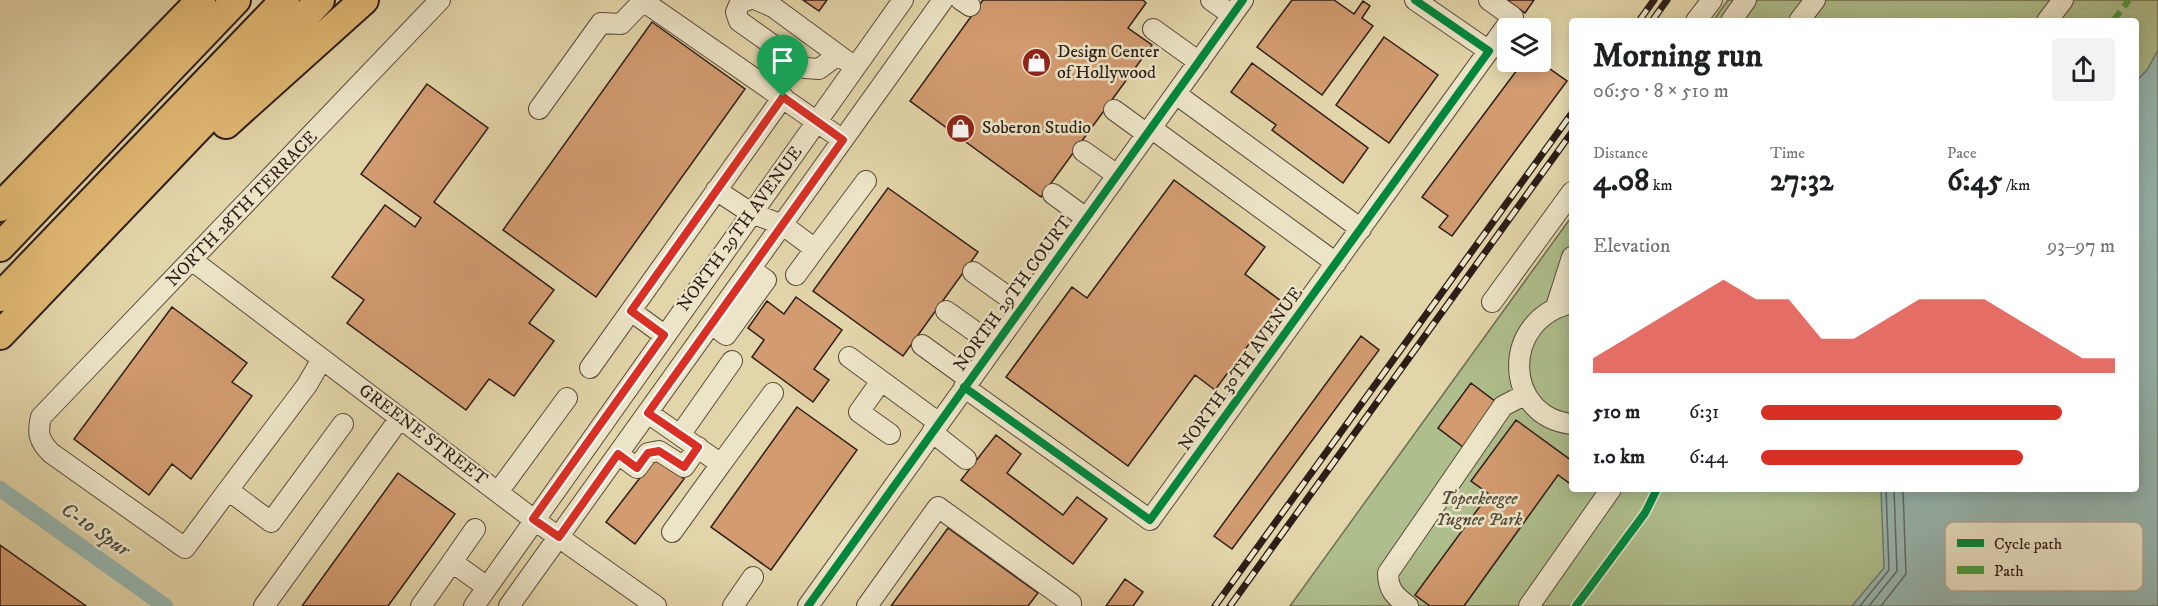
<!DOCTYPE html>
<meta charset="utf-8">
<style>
:root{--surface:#fff;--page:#f2f2f2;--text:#202124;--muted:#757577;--accent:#d93025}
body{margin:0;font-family:"IM FELL DW Pica",serif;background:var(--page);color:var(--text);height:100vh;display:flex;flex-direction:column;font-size:22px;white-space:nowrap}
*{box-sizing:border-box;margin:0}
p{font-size:20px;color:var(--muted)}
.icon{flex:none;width:33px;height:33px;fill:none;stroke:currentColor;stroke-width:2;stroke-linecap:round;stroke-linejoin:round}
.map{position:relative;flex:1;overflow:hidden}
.panel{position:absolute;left:1569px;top:18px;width:570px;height:474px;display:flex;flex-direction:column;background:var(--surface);border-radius:6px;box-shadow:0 3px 15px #0003}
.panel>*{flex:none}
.fabs{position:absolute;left:1497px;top:18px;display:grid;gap:12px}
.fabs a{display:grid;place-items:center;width:54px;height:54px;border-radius:6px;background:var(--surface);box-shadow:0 3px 15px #0003;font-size:30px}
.pin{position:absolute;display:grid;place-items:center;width:51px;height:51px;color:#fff;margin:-62px -26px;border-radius:50% 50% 50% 0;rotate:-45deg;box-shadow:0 0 6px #0007}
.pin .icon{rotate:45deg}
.round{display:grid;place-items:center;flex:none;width:63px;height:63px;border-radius:6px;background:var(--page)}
.overview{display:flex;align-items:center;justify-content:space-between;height:102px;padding:0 24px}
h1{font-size:33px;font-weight:700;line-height:45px}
.metrics{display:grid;grid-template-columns:repeat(3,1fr);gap:9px;height:102px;padding:6px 24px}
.metrics div{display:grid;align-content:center}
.metrics b{font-size:30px;font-weight:700}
.metrics small{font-size:16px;font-weight:400}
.metrics p{font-size:16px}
.chart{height:168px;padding:12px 24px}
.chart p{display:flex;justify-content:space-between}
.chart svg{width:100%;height:108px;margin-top:6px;fill:var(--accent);opacity:.7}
ul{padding:0 24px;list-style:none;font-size:20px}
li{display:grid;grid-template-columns:96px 72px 1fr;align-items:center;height:45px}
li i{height:15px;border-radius:8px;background:var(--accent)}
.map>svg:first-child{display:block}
.green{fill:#aebe8c;stroke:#6e6e52;stroke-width:1.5}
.water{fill:#97b7b1;stroke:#6d7974;stroke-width:1.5}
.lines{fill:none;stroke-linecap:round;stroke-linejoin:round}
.shore{stroke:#626a64;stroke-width:1.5}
.canal{stroke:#97b7b1;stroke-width:16}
.building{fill:#d29b70;stroke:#2d1d18;stroke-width:1.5}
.minor-casing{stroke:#5a4b3c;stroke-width:22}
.highway-casing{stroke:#2d1d18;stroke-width:32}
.minor{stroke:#ece4c7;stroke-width:20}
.highway{stroke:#e1ba74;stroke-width:28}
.rail-casing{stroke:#2d1d18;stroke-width:7}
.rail{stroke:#ece4c7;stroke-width:4.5;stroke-dasharray:14;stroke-linecap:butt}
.quiet{stroke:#4f9a3e;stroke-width:6;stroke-dasharray:12 6;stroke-linecap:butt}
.cycleway-casing{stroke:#ece4c7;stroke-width:11}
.cycleway{stroke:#00873e;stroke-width:8}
.route-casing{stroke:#fff;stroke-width:12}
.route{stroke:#d93025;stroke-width:8}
.labels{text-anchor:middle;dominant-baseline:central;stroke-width:5;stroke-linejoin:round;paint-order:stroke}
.poi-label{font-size:18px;fill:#2d1d18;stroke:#ece4c7;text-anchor:start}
.street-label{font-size:18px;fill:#2d1d18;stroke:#ece4c7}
.park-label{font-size:18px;font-style:italic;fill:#544d3b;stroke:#ece4c7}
.water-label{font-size:20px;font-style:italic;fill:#4d4b46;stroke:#ece4c7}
.key{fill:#ece4c7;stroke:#b3a892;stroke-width:1.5}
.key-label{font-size:16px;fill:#2d1d18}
</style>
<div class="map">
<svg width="2158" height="606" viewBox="0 0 2158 606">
<rect width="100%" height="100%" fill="#e2d5a9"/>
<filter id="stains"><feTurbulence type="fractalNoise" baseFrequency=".00333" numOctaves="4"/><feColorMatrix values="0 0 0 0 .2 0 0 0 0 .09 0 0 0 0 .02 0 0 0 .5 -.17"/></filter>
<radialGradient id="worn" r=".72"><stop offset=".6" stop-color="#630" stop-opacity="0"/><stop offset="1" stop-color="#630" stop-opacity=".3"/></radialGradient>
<path class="green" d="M 1728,0 L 2158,0 L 2158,606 L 1290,606 L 1572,216 L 1572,489 L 2136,489 L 2136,21 L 1713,21 Z"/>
<path class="water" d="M 2158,50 L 2158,606 L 1852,606 L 1884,568 L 1881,489 L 2136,489 L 2136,81 L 2147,70 Z"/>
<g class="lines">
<path class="shore" d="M 1860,606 L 1889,570 L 1886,489
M 1869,606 L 1897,571 L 1894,489
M 1881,606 L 1906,574 L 1903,489"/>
<path class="canal" d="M 0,489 L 165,606"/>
</g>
<path class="building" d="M 803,0 L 827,0 L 819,11 Z
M 983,0 L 1143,0 L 1146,3 L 1128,28 L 1152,45 L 1041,197 L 910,101 Z
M 1292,0 L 1334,0 L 1354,14 L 1363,1 L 1370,6 L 1362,18 L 1373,26 L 1322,95 L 1257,47 Z
M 1507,0 L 1534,0 L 1525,13 Z
M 652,22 L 745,89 L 596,297 L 503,230 Z
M 1384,37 L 1438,75 L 1389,143 L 1336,105 Z
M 1523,62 L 1540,62 L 1567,81 L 1452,236 L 1439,227 L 1448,216 L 1422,197 Z
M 1252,63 L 1368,148 L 1343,183 L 1272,130 L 1276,125 L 1231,92 Z
M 427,84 L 488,128 L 434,202 L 554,290 L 529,323 L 554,341 L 514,396 L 489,379 L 466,410 L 347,323 L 364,300 L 332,277 L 385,205 L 415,227 L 421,218 L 361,174 Z
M 1174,180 L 1265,247 L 1245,274 L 1281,301 L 1215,390 L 1195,375 L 1128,466 L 1006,377 L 1072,287 L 1087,298 Z
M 888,188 L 978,252 L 903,356 L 813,291 Z
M 796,297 L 842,330 L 814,369 L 829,380 L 813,402 L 752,357 L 764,340 L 748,328 L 767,301 L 784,314 Z
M 172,307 L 247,363 L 232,382 L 252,396 L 191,479 L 172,464 L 149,495 L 74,439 Z
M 1361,336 L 1379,350 L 1232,549 L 1214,536 Z
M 1471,383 L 1496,402 L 1463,447 L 1438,428 Z
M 797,407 L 857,450 L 771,570 L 711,527 Z
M 1516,420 L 1572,461 L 1572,485 L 1558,475 L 1464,606 L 1430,606 L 1415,595 L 1489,494 L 1471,481 Z
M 996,435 L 1021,454 L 1007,473 L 1063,515 L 1077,497 L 1107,519 L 1073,564 L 961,480 Z
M 656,457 L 684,479 L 635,544 L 606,522 Z
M 398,473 L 455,514 L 388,606 L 302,606 Z
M 948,528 L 1038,593 L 1028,606 L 891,606 Z
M 0,545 L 86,606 L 0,606 Z
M 1125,579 L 1143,592 L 1133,606 L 1106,606 Z"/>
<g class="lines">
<defs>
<path id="minor" d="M 748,0 L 740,3 L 736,12 L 739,21 L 805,68 L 819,69 L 838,55
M 757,0 L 773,7 L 848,62
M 961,0 L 970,6
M 1211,0 L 1232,15
M 1415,0 L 1489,51
M 1696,21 L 1712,0
M 1731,21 L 1746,0
M 1799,21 L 1815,0
M 2047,21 L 2063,0
M 1153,29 L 1199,62
M 1176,94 L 1361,229
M 539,109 L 601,23 L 621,24 L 643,1 L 843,140
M 1114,110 L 1147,134
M 1151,128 L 1336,263
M 1083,151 L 1117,175
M 716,190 L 751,213 L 783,225 L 815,249 L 866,181
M 1053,194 L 1086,218
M 193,261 L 533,519 L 656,606
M 973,272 L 1022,307
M 796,275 L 815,249
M 1492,302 L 1572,192
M 1572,303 C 1500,319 1503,417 1572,424
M 1556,307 L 1572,257
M 631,311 L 664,335
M 946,311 L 994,345
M 711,324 L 726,335 L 766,280 L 750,269
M 922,345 L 969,379
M 849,357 L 939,423
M 590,368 L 783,97
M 881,381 L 859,412 L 890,434
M 964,387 L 1150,520 L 1513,17 L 1489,0
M 648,413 L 721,464 L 773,393
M 343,424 L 271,522 L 228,490 L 185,548 L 51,453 C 39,441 37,433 41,417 L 440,0
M 932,432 L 966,459
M 680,435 L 732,361
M 618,454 L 637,468 L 648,453 L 659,451 L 684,467 L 698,447
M 228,490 L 307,385 L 322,359
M 498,492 L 567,398
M 672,532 L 721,464
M 452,562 L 475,529
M 264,606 L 400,418
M 421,606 L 452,562 L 487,587
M 474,606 L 903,0
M 509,606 L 943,0
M 733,606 L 753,577
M 808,606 L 1243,0
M 867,606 L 938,507 L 1071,603 L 1069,606
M 1408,606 C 1395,596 1388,590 1388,573 L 1503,406 L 1526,394
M 1529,606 L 1611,489"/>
<path id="highway" d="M 226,124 L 364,0
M 0,207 L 201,0
M 0,247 L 236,0
M 0,297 L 285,0
M 0,335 L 320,0"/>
</defs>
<use href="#minor" class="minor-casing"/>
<use href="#highway" class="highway-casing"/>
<use href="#minor" class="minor"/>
<use href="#highway" class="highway"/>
<defs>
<path id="rail" d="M 1639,21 L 1654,0
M 1652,21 L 1667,0
M 1215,606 L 1572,113
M 1230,606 L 1572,132"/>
</defs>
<use href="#rail" class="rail-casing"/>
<use href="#rail" class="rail"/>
<path class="quiet" d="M 2113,21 L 2129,0"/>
<defs>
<path id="cycleway" d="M 964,387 L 1150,520 L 1489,51 L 1415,0
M 808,606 L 1243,0
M 1576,606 L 1645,513 L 1657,489"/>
</defs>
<use href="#cycleway" class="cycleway-casing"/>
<use href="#cycleway" class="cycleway"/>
</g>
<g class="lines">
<defs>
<path id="route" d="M 783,97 L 843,140 L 648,413 L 698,447 L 684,467 L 659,451 L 648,453 L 637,468 L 618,454 L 559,537 L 533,519 L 664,335 L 631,311 Z"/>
</defs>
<use href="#route" class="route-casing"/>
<use href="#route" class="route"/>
</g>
<defs>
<symbol id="shop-disc" viewBox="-11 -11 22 22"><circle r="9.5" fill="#8f2418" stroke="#ece4c7"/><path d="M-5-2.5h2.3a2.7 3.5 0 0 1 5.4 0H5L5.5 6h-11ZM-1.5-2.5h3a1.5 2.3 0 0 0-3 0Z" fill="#fff"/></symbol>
</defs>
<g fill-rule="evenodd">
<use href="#shop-disc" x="1020" y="46" width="33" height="33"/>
<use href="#shop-disc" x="944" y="112" width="33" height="33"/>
</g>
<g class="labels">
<g class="poi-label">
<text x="1057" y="52">Design Center<tspan x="1057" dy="21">of Hollywood</tspan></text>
<text x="982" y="128">Soberon Studio</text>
</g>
<g class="street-label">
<text transform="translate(242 209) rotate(-46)">NORTH 28TH TERRACE</text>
<text transform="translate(740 229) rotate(-54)">NORTH 29TH AVENUE</text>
<text transform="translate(1013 294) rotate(-54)">NORTH 29TH COURT</text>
<text transform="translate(1241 369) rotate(-54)">NORTH 30TH AVENUE</text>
<text transform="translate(423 435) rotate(37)">GREENE STREET</text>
</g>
<g class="park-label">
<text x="1479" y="499">Topeekeegee<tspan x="1479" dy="21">Yugnee Park</tspan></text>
</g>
<g class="water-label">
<text transform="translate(95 530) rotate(35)">C-10 Spur</text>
</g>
</g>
<rect x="1945" y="522" width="198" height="69" rx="9" class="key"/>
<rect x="1957" y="539" width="27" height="8" fill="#00873e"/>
<rect x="1957" y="566" width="27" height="8" fill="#4f9a3e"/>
<g class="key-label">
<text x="1994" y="549">Cycle path</text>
<text x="1994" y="576">Path</text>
</g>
<rect width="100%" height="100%" filter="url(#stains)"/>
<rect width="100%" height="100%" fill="url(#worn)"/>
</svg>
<div class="fabs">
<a><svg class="icon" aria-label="layers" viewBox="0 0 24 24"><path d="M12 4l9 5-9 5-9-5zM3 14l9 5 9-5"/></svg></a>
</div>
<div class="pin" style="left:783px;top:97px;background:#1e9e55"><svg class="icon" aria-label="arrive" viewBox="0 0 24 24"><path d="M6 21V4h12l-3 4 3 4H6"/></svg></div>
<section class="panel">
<div class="overview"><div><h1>Morning run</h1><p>06:50 · 8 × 510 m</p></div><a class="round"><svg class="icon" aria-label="share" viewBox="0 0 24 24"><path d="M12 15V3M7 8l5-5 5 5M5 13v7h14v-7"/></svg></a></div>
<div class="metrics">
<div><p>Distance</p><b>4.08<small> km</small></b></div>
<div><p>Time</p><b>27:32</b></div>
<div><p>Pace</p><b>6:45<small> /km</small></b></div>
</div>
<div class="chart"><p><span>Elevation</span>93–97 m</p>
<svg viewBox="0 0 160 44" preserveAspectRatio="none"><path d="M0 44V38L10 30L20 22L30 14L40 6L50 14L60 14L70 30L80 30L90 22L100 14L110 14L120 14L130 22L140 30L150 38L160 38V44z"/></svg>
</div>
<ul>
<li><b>510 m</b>6:31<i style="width:85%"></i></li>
<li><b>1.0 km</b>6:44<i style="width:74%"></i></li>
</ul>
</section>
</div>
